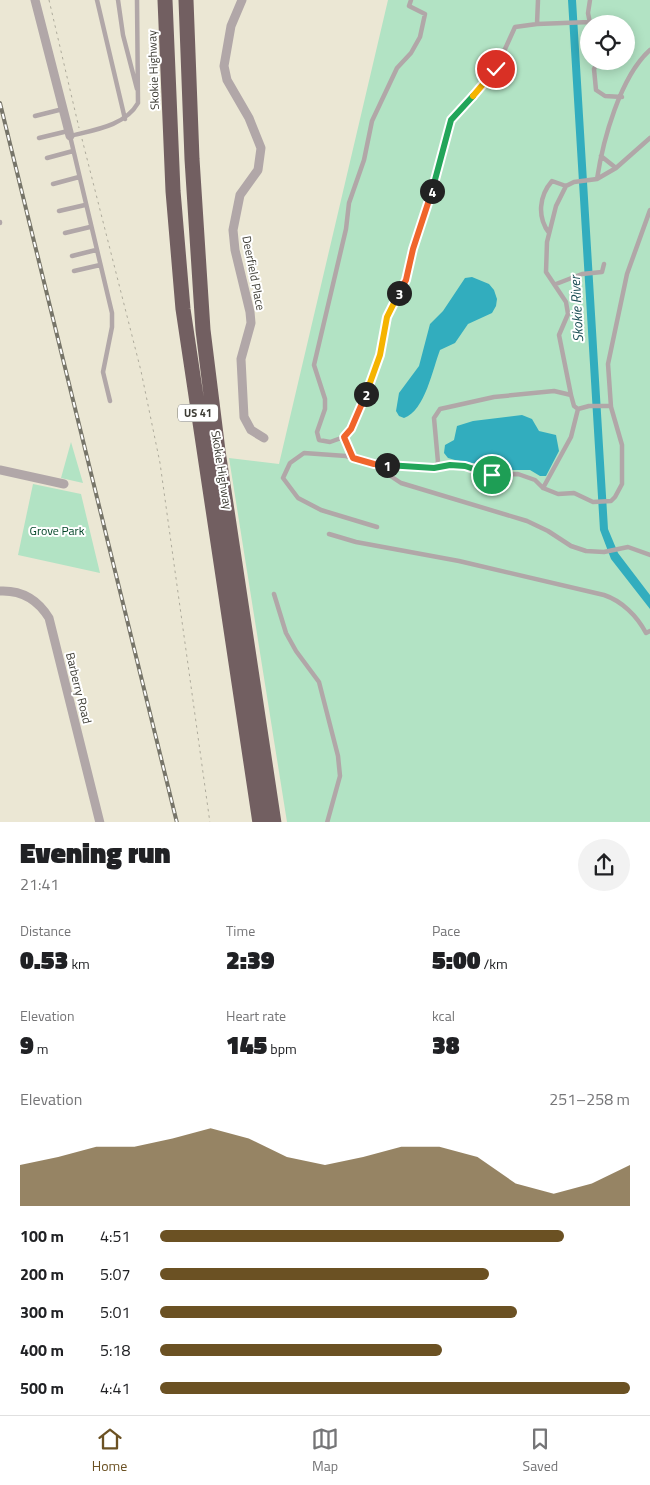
<!DOCTYPE html>
<meta charset="utf-8">
<style>
:root{--surface:#fff;--page:#f2f2f2;--text:#202124;--muted:#757577;--line:#e0e0e0;--accent:#6b5123}
body{margin:0;font-family:"Titillium Web",sans-serif;background:var(--page);color:var(--text);height:100vh;display:flex;flex-direction:column;font-size:19px;white-space:nowrap}
*{box-sizing:border-box;margin:0}
p{font-size:16px;color:var(--muted)}
.icon{flex:none;width:28px;height:28px;fill:none;stroke:currentColor;stroke-width:2;stroke-linecap:round;stroke-linejoin:round}
.map{position:relative;height:822px;overflow:hidden}
.panel{display:flex;flex-direction:column;background:var(--surface);flex:1}
.panel>*{flex:none}
.fabs{position:absolute;left:580px;top:15px;display:grid;gap:10px}
.fabs a{display:grid;place-items:center;width:55px;height:55px;border-radius:50%;background:var(--surface);box-shadow:0 2px 12px #0003;font-size:25px}
.pin{position:absolute;display:grid;place-items:center;width:42px;height:42px;color:#fff;margin:-21px;border:2px solid #fff;border-radius:50%;box-shadow:0 1px 5px #0007}
.km{position:absolute;width:25px;height:25px;margin:-12px;border-radius:50%;background:#222;color:#fff;font-size:14px;line-height:25px;text-align:center}
.round{display:grid;place-items:center;flex:none;width:52px;height:52px;border-radius:26px;background:var(--page)}
.overview{display:flex;align-items:center;justify-content:space-between;height:85px;padding:0 20px}
h1{font-size:28px;font-weight:800;line-height:38px}
.stats{display:grid;grid-template-columns:repeat(3,1fr);gap:8px;height:85px;padding:5px 20px}
.stats div{display:grid;align-content:center}
.stats b{font-size:25px;font-weight:800}
.stats small{font-size:14px;font-weight:400}
.stats p{font-size:14px}
.chart{height:140px;padding:10px 20px}
.chart p{display:flex;justify-content:space-between}
.chart svg{width:100%;height:90px;margin-top:5px;fill:var(--accent);opacity:.7}
ul{padding:0 20px;list-style:none;font-size:16px}
li{display:grid;grid-template-columns:80px 60px 1fr;align-items:center;height:38px}
li i{height:12px;border-radius:6px;background:var(--accent)}
.dock{display:flex;justify-content:space-around;align-items:center;height:70px;border-top:1px solid var(--line);background:var(--surface);font-size:14px;color:var(--muted)}
.dock a{display:grid;justify-items:center;gap:2px}
.dock .selected{color:var(--accent)}
.map>svg:first-child{display:block}
.green{fill:#b2e3c4;fill-rule:evenodd}
.water{fill:#32adbe}
.lines{fill:none;stroke-linecap:round;stroke-linejoin:round}
.path{stroke:#aeab9c;stroke-width:1;stroke-dasharray:2.5 4;stroke-linecap:butt}
.service{stroke:#b1a7a8;stroke-width:4.5}
.minor{stroke:#b1a7a8;stroke-width:9}
.motorway{stroke:#725f61;stroke-width:15}
.rail-casing{stroke:#777569;stroke-width:4}
.rail{stroke:#fff;stroke-width:2;stroke-dasharray:5.5;stroke-linecap:butt}
.split-1-casing{stroke:#fff;stroke-width:10}
.split-2-casing{stroke:#fff;stroke-width:10}
.split-3-casing{stroke:#fff;stroke-width:10}
.split-4-casing{stroke:#fff;stroke-width:10}
.split-5-casing{stroke:#fff;stroke-width:10}
.split-6-casing{stroke:#fff;stroke-width:10}
.split-1{stroke:#22a559;stroke-width:6}
.split-2{stroke:#f0652b;stroke-width:6}
.split-3{stroke:#f5b400;stroke-width:6}
.split-4{stroke:#f0652b;stroke-width:6}
.split-5{stroke:#22a559;stroke-width:6}
.split-6{stroke:#f5b400;stroke-width:6}
.labels{text-anchor:middle;dominant-baseline:central;stroke-width:4;stroke-linejoin:round;paint-order:stroke}
.shield{fill:#fff;stroke:#767670;stroke-width:1}
.shield-label{font-size:11px;font-weight:bold;fill:#3c3b33}
.street-label{font-size:12px;fill:#3c3b33;stroke:#fff}
.park-label{font-size:12px;fill:#004426;stroke:#fff}
.water-label{font-size:14px;font-style:italic;fill:#1b4e55;stroke:#fff}
</style>
<div class="map">
<svg width="650" height="823" viewBox="0 0 650 823">
<rect width="100%" height="100%" fill="#ebe7d4"/>
<path class="green" d="M 388,0 L 650,0 L 650,822 L 287,822 L 229,458 L 279,464 ZM 589,24 L 626,24 L 626,61 L 589,61 Z
M 71,442 L 83,483 L 61,478 Z
M 33,484 L 81,494 L 100,573 L 18,555 Z"/>
<path class="water" d="M 568,0 L 576,0 L 608,529 L 618,553 L 650,595 L 650,609 L 611,559 L 600,530 Z
M 472,277 L 489,284 L 494,290 L 497,299 L 496,306 L 492,313 L 468,324 L 455,343 L 440,350 C 433,368 425,411 404,418 L 399,416 L 396,411 L 399,393 L 419,366 L 430,324 L 443,311 L 465,278 Z
M 522,415 L 532,419 L 539,431 L 556,435 L 559,451 L 546,476 L 540,476 L 530,470 L 510,470 L 455,460 L 448,458 L 444,453 L 445,445 L 454,440 L 457,426 L 473,421 Z"/>
<g class="lines">
<path class="path" d="M 49,0 L 79,128
M 82,139 L 141,371 L 160,463 L 210,823"/>
<path class="service" d="M 97,0 L 125,119
M 118,0 L 123,35 L 137,89
M 411,0 L 409,6 L 425,14 L 420,37 L 411,53 L 397,68 L 372,121 L 364,160 L 349,203 L 346,229 L 314,365 L 325,399 L 325,409 L 317,432 L 319,440 L 330,442 L 344,437 L 351,429 L 358,408 L 370,387 L 380,355 L 387,317 L 406,280 L 451,120 L 496,69 L 515,27 L 537,24
M 538,0 L 537,24 L 590,22
M 590,0 L 588,13 L 590,23
M 650,50 C 620,77 603,140 597,179 L 616,168 L 650,138
M 598,61 L 594,69 L 596,90 L 605,96 L 622,97
M 35,116 L 63,109
M 39,138 L 68,131
M 601,156 L 616,168
M 47,158 L 73,151
M 53,184 L 79,177
M 59,211 L 85,205
M 0,222 L 0,223
M 65,233 L 90,227
M 549,233 C 537,217 539,196 552,181 L 566,186
M 72,256 L 96,250
M 74,271 L 100,265
M 556,284 L 582,274 L 602,272 L 604,264
M 571,395 L 559,335 L 568,314 L 566,302 L 546,272 L 547,242 L 556,206 L 566,186 L 574,182 L 597,179
M 110,401 L 103,372 L 112,327 L 112,313 L 70,136 C 94,130 125,126 138,103 L 137,0
M 578,409 L 589,406 L 611,406
M 344,437 L 353,458
M 374,465 L 434,468 L 450,465 L 465,466 L 492,475 L 518,474 L 535,480 L 543,488 L 558,494 L 574,493 L 593,502 L 611,501 L 615,497 L 622,484 L 622,445 L 611,407 L 608,364 L 627,274 L 650,210
M 434,468 L 438,462 L 434,418 L 440,409 L 494,397 L 554,391 L 571,395 L 574,406 L 578,409
M 543,488 L 571,437 L 578,409
M 377,527 L 321,510 L 298,498 L 283,478 L 290,463 L 304,453 L 346,456 L 374,465 L 401,483 L 527,521 L 548,531 L 571,546 L 586,551 L 604,552 L 628,547 L 650,555
M 329,534 L 356,542 L 459,561 L 604,595 C 622,601 637,616 646,633 L 650,631
M 274,594 L 286,633 L 296,651 L 319,682 L 338,756 L 340,776 L 327,823"/>
<path class="minor" d="M 35,0 L 70,136
M 242,0 L 231,26 L 224,66 L 227,80 L 249,118 L 261,148 L 258,170 L 240,195 L 233,230 L 235,250 L 250,312 L 251,323 L 241,359 L 244,417 L 251,430 L 264,438
M 0,470 L 64,484
M 0,591 C 22,590 38,600 49,618 L 100,823"/>
<path class="motorway" d="M 165,0 L 173,191 L 183,309 L 260,823
M 186,0 L 192,159 L 203,330 L 218,451 L 274,823"/>
<defs>
<path id="rail" d="M 0,103 L 177,823"/>
</defs>
<use href="#rail" class="rail-casing"/>
<use href="#rail" class="rail"/>
</g>
<g class="lines">
<defs>
<path id="split-1" d="M 387,465 L 434,468 L 450,465 L 465,466 L 492,475"/>
<path id="split-2" d="M 366,394 L 351,429 L 344,437 L 353,458 L 374,464 L 387,465"/>
<path id="split-3" d="M 366,394 L 380,355 L 387,317 L 399,293"/>
<path id="split-4" d="M 399,293 L 406,280 L 413,249 L 432,191"/>
<path id="split-5" d="M 432,191 L 451,120 L 473,96"/>
<path id="split-6" d="M 473,96 L 496,69"/>
</defs>
<use href="#split-1" class="split-1-casing"/>
<use href="#split-2" class="split-2-casing"/>
<use href="#split-3" class="split-3-casing"/>
<use href="#split-4" class="split-4-casing"/>
<use href="#split-5" class="split-5-casing"/>
<use href="#split-6" class="split-6-casing"/>
<use href="#split-1" class="split-1"/>
<use href="#split-2" class="split-2"/>
<use href="#split-3" class="split-3"/>
<use href="#split-4" class="split-4"/>
<use href="#split-5" class="split-5"/>
<use href="#split-6" class="split-6"/>
</g>
<g class="labels">
<rect class="shield" x="178" y="404.5" width="40" height="17" rx="4"/>
<g class="shield-label">
<text x="198" y="413">US 41</text>
</g>
<g class="street-label">
<text transform="translate(153 70) rotate(-92)">Skokie Highway</text>
<text transform="translate(254 273) rotate(79)">Deerfield Place</text>
<text transform="translate(222 470) rotate(81)">Skokie Highway</text>
<text transform="translate(79 688) rotate(76)">Barberry Road</text>
</g>
<g class="park-label">
<text x="57" y="530">Grove Park</text>
</g>
<g class="water-label">
<text transform="translate(576 309) rotate(-93)">Skokie River</text>
</g>
</g>
</svg>
<div class="fabs">
<a><svg class="icon" aria-label="locate" viewBox="0 0 24 24"><circle cx="12" cy="12" r="6"/><path d="M12 2v4M12 18v4M2 12h4M18 12h4"/></svg></a>
</div>
<div class="pin" style="left:492px;top:475px;background:#1e9e55"><svg class="icon" aria-label="arrive" viewBox="0 0 24 24"><path d="M6 21V4h12l-3 4 3 4H6"/></svg></div>
<div class="pin" style="left:496px;top:69px;background:#d93025"><svg class="icon" aria-label="check" viewBox="0 0 24 24"><path d="M5 12l5 5 9-10"/></svg></div>
<b class="km" style="left:387px;top:465px">1</b>
<b class="km" style="left:366px;top:394px">2</b>
<b class="km" style="left:399px;top:293px">3</b>
<b class="km" style="left:432px;top:191px">4</b>
</div>
<section class="panel">
<div class="overview"><div><h1>Evening run</h1><p>21:41</p></div><a class="round"><svg class="icon" aria-label="share" viewBox="0 0 24 24"><path d="M12 15V3M7 8l5-5 5 5M5 13v7h14v-7"/></svg></a></div>
<div class="stats">
<div><p>Distance</p><b>0.53<small> km</small></b></div>
<div><p>Time</p><b>2:39</b></div>
<div><p>Pace</p><b>5:00<small> /km</small></b></div>
</div>
<div class="stats">
<div><p>Elevation</p><b>9<small> m</small></b></div>
<div><p>Heart rate</p><b>145<small> bpm</small></b></div>
<div><p>kcal</p><b>38</b></div>
</div>
<div class="chart"><p><span>Elevation</span>251–258 m</p>
<svg viewBox="0 0 160 44" preserveAspectRatio="none"><path d="M0 44V24L10 20L20 15L30 15L40 11L50 6L60 11L70 20L80 24L90 20L100 15L110 15L120 20L130 33L140 38L150 33L160 24V44z"/></svg>
</div>
<ul>
<li><b>100 m</b>4:51<i style="width:86%"></i></li>
<li><b>200 m</b>5:07<i style="width:70%"></i></li>
<li><b>300 m</b>5:01<i style="width:76%"></i></li>
<li><b>400 m</b>5:18<i style="width:60%"></i></li>
<li><b>500 m</b>4:41<i style="width:100%"></i></li>
</ul>
</section>
<nav class="dock">
<a class="selected"><svg class="icon" aria-label="home" viewBox="0 0 24 24"><path d="M3 11l9-7 9 7M6 9v11h12V9"/></svg>Home</a>
<a><svg class="icon" aria-label="map" viewBox="0 0 24 24"><path d="M3 6l6-2 6 2 6-2v14l-6 2-6-2-6 2zM9 4v14M15 6v14"/></svg>Map</a>
<a><svg class="icon" aria-label="saved" viewBox="0 0 24 24"><path d="M7 4h10v16l-5-4-5 4z"/></svg>Saved</a>
</nav>
